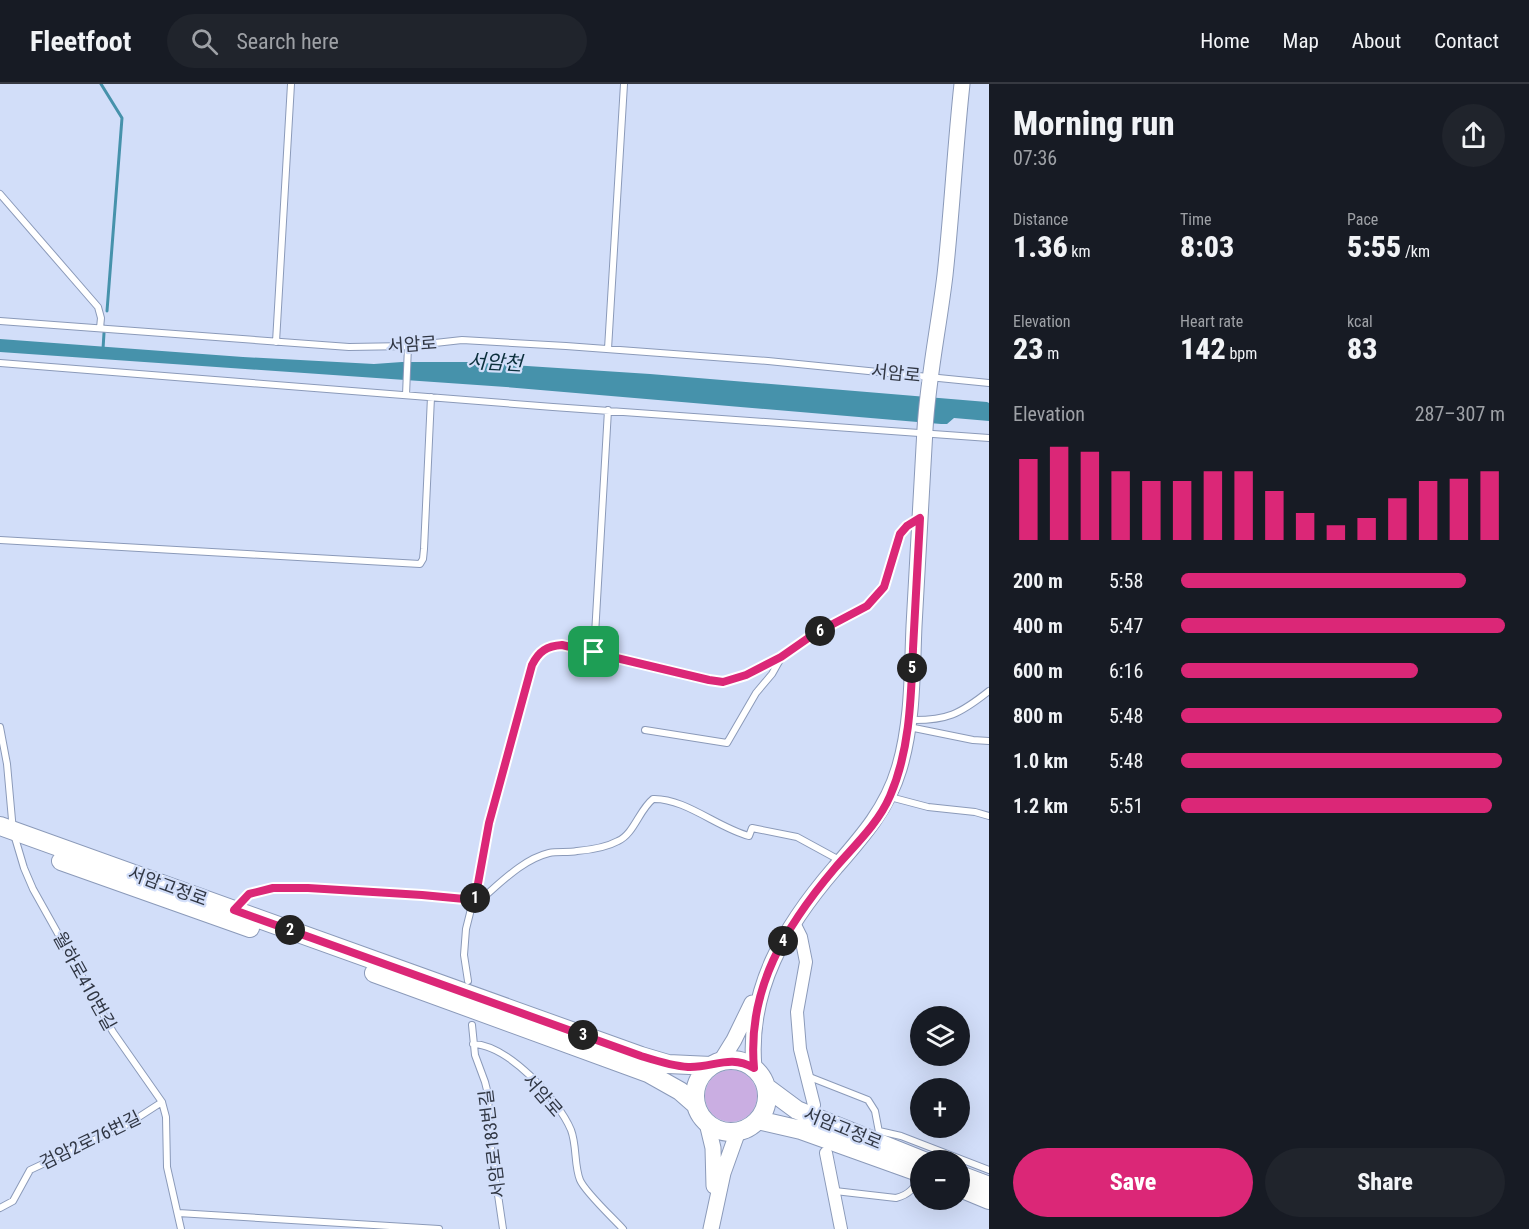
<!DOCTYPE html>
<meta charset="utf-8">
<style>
:root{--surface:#171b24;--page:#20242c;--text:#f1f3f6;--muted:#9ea1a6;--line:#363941;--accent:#db2777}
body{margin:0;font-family:"Roboto Condensed","Noto Sans KR",sans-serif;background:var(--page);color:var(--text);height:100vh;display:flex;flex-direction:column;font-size:22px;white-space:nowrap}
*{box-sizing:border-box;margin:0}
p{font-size:20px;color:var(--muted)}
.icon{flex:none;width:33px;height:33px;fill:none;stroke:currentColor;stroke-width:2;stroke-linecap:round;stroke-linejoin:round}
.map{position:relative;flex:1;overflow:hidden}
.details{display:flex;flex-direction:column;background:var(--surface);width:540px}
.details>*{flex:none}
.fabs{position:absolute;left:910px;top:922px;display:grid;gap:12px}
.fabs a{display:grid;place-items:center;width:60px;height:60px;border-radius:50%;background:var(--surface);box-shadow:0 6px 24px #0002;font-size:30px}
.pin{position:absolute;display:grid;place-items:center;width:51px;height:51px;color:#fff;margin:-26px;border-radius:12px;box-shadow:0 3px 9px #0006}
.km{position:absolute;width:30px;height:30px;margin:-15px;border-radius:50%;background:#222;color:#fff;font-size:16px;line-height:30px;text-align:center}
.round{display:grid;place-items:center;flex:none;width:63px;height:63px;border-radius:32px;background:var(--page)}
.overview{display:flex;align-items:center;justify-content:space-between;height:102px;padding:0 24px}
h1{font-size:33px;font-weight:800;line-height:45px}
.stats{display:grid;grid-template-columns:repeat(3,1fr);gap:9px;height:102px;padding:6px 24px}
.stats div{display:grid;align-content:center}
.stats b{font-size:30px;font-weight:800}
.stats small{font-size:16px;font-weight:400}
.stats p{font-size:16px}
.chart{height:168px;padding:12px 24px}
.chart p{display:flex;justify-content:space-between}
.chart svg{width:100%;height:108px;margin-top:6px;stroke:var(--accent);stroke-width:6}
.button{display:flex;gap:12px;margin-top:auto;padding:12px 24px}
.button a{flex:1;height:69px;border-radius:36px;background:var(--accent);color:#fff;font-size:24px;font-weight:800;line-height:69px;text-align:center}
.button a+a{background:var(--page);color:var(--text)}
ul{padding:0 24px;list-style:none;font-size:20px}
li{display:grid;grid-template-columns:96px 72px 1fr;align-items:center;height:45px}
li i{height:15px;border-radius:8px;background:var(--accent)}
header{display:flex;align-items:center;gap:36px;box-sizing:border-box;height:84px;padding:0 30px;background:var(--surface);border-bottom:2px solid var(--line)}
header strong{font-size:28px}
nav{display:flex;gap:33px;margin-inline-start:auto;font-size:21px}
.search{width:420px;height:54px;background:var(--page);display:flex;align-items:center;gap:15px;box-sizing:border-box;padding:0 21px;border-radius:33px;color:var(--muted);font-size:22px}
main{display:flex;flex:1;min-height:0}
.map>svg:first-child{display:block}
.green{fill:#caaee2}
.water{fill:#4692ab}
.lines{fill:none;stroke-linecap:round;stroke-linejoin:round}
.stream{stroke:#4692ab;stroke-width:3}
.service-casing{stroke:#8b9ab9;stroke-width:8}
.minor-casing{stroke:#8b9ab9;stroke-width:14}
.tertiary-casing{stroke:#8b9ab9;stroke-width:17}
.secondary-casing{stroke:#8b9ab9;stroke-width:20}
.service{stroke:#fff;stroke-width:6}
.minor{stroke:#fff;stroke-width:12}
.tertiary{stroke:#fff;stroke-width:15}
.secondary{stroke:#fff;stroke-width:18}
.route-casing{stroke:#fff;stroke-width:12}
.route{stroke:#db2777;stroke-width:8}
.labels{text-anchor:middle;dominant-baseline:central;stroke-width:4.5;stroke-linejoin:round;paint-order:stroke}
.street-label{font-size:18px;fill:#303643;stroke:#d2def9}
.water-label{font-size:20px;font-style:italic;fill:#0b2f3b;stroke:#d2def9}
</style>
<header>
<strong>Fleetfoot</strong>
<div class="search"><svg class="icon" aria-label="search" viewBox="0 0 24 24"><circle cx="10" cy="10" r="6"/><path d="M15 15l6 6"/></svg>Search here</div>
<nav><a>Home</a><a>Map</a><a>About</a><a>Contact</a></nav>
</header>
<main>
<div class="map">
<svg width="989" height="1145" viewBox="0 0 989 1145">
<rect width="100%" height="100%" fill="#d2def9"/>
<path class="green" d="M705 1012a26 26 0 1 1 52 0a26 26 0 1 1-52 0Z"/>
<path class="water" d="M 0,255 L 243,273 L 374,280 L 402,278 L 467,278 L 650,290 L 987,318 L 989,319 L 989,337 L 954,334 L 947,340 L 941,340 L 506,303 L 0,268 Z"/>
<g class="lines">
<path class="stream" d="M 101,0 L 122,34 L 107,227
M 103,265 L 104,249"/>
<defs>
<path id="service" d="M 0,110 L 98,223 L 101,234 L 100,244
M 0,237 L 349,263 L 408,262 L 462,256 L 566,262 L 768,277 L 989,299
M 276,258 L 291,0
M 608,265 L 624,0
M 0,279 L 553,323 L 989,354
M 406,311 L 408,262
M 0,456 L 420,480 L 423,475 L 424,465 L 431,313
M 594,568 L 608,326
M 909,636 C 947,637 960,630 989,607
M 0,643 L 7,680 L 13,747 L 24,784 L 33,805 L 113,948 L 162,1018 L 166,1033 L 167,1083 L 181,1145
M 909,643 L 973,656 L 989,657
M 645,646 L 727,659 L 756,609 L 772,590 L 781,574
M 890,713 L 928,723 L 975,728 L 989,732
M 473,822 C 496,804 520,776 549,769 C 558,767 568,769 577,767 C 589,766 607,763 618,757 C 634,750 639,726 653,715 C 685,714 718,744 749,752 L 752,744 L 797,753 L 841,777
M 236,823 L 249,810 L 273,804 L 308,804 L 475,816
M 468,897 L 464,871 L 466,845 L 483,777 L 489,739 L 532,581 C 539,567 547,562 562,561 L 709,596 L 723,598 L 745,591 L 781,573 L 814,550 L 867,522 L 884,503 L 901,450 L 907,442 L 917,436
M 472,941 L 475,971 L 485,998 L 488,1010 L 490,1056 L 503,1145
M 473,960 C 508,961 558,1015 571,1046 C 577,1062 574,1081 580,1096 C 585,1108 613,1134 623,1145
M 807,992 L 868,1016 L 875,1027 L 879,1048
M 879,1047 L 901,1052 L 989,1086
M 835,1107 L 896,1114 C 909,1111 915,1103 921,1092
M 0,1124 L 13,1117 L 30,1086 L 128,1040 L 162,1018
M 178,1129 L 439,1145"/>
<path id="minor" d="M 794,839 L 801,853 L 806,878 L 797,928 L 800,965 L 814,1021
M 826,1069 L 841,1145"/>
<path id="tertiary" d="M 721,977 L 734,956 L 752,919
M 754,984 C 747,905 785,842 835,784 C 862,753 887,725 899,685 C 913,639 912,589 914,542 C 918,476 921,410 925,345 C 928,293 939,242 945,191 C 952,127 955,64 962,0
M 707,1039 L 713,1064 L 714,1102
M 711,1145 L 723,1089 L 738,1047"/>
<path id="secondary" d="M 0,742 L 641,972 L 668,980 L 711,982
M 61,777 L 250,844
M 374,889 L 648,989 L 680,1007 L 696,1021
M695 1012a36 36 0 1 1 72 0a36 36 0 1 1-72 0Z
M 766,1003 L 797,1026 L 924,1077
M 758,1036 L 801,1046 L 921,1089
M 960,1091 L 989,1102
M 960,1104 L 989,1116"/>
</defs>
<use href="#service" class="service-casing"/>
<use href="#minor" class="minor-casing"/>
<use href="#tertiary" class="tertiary-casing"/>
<use href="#secondary" class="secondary-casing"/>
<use href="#service" class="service"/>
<use href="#minor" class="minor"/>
<use href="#tertiary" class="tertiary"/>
<use href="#secondary" class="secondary"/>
</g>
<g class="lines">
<defs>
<path id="route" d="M 920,434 C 918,478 915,522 913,565 C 911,615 910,666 890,712 C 878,740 854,762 835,784 C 785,843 747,905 754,984 C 729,970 714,984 688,983 C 672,982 657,977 641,972 L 234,826 L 249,810 L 273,804 L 308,804 L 422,811 L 475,816 L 489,739 L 532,581 C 539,567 547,562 562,561 L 709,596 L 723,598 L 746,591 L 781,573 L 814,550 L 867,522 L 884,503 L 900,450 L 907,442 Z"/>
</defs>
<use href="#route" class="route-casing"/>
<use href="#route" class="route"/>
</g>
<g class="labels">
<g class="street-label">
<text transform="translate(412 260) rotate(-4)">서암로</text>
<text transform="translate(896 289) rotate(6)">서암로</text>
<text transform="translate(168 802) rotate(20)">서암고정로</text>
<text transform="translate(85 897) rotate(61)">월하로410번길</text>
<text transform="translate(543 1011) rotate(49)">서암로</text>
<text transform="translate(843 1044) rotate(22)">서암고정로</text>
<text transform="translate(90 1056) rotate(-26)">검암2로76번길</text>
<text transform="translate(492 1060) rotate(-97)">서암로183번길</text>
</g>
<g class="water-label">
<text transform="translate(495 278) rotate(3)">서암천</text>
</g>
</g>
</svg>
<div class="fabs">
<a><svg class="icon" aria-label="layers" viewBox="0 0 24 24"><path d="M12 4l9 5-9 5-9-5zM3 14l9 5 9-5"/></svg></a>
<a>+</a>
<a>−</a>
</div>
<div class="pin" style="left:594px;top:568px;background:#1e9e55"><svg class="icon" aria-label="arrive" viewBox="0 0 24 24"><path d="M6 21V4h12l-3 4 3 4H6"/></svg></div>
<b class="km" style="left:475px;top:814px">1</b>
<b class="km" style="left:290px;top:846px">2</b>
<b class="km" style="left:583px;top:951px">3</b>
<b class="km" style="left:783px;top:857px">4</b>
<b class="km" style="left:912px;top:584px">5</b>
<b class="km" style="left:820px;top:547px">6</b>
</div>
<section class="details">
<div class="overview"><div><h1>Morning run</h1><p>07:36</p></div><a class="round"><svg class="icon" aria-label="share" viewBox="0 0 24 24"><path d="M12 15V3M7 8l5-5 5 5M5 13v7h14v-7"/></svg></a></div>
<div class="stats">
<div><p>Distance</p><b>1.36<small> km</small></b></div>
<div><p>Time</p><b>8:03</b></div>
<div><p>Pace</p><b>5:55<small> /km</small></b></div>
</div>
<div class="stats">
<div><p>Elevation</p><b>23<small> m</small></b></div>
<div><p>Heart rate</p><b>142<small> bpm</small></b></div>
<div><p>kcal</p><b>83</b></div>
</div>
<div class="chart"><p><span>Elevation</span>287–307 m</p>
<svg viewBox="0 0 160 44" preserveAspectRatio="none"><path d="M5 44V11M15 44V6M25 44V8M35 44V16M45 44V20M55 44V20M65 44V16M75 44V16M85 44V24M95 44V33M105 44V38M115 44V35M125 44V27M135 44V20M145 44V19M155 44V16"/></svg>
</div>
<ul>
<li><b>200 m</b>5:58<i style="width:88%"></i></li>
<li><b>400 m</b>5:47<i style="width:100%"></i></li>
<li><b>600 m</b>6:16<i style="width:73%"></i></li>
<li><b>800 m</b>5:48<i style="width:99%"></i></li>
<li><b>1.0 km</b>5:48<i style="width:99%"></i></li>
<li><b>1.2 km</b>5:51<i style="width:96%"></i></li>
</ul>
<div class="button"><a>Save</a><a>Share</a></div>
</section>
</main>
